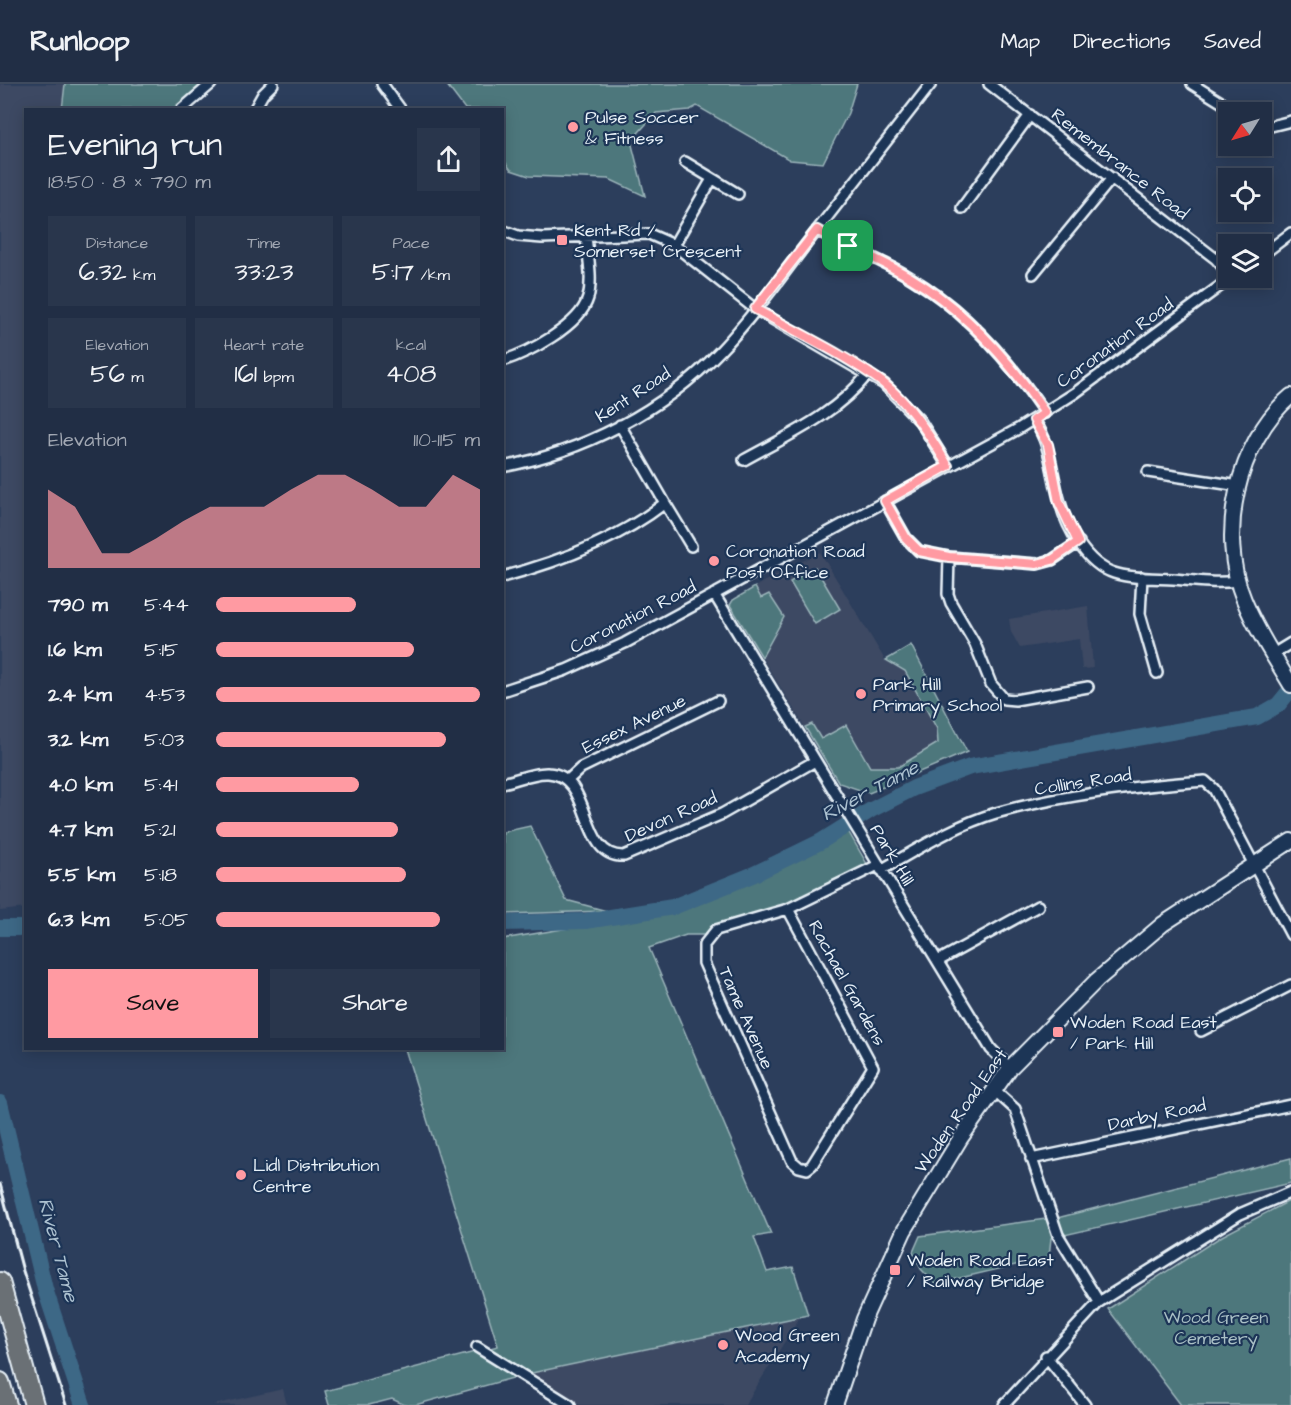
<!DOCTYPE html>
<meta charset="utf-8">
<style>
:root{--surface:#212e45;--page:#29364c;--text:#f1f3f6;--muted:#a2a8b3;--line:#3e4a5e;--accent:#ff9aa2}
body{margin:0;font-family:"Architects Daughter",sans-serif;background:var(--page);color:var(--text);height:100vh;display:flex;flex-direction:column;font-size:22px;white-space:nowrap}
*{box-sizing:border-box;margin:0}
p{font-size:20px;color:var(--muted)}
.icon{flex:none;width:33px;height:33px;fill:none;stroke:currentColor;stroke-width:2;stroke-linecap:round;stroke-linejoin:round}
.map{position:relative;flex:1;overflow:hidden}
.details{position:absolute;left:24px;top:24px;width:480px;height:942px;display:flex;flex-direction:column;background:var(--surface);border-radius:0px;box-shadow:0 3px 15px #0003,0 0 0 2px var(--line)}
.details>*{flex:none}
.needle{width:39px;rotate:233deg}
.controls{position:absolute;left:1218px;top:18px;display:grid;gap:12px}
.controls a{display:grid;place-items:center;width:54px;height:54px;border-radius:0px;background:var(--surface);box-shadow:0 3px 15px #0003,0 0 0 2px var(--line);font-size:30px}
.pin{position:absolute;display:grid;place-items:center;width:51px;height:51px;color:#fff;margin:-26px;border-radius:12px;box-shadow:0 3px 9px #0006}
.round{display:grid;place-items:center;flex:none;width:63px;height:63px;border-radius:0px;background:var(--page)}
.headline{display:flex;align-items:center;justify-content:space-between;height:102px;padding:0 24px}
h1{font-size:33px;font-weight:600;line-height:45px}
.stats{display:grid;grid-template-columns:repeat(3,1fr);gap:9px;height:102px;padding:6px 24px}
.stats div{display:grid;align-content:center;border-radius:0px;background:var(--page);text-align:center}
.stats b{font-size:26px;font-weight:600}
.stats small{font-size:16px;font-weight:400}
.stats p{font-size:16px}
.chart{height:168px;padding:12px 24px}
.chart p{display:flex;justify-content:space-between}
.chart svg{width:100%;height:108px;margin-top:6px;fill:var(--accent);opacity:.7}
.cta{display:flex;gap:12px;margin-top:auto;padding:12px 24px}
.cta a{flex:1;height:69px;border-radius:0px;background:var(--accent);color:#111;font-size:24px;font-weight:600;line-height:69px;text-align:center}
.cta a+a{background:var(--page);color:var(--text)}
ul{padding:0 24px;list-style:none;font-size:20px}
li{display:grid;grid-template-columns:96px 72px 1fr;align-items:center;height:45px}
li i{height:15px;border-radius:8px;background:var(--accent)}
header{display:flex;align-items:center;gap:36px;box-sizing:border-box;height:84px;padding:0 30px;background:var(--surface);border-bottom:2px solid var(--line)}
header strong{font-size:28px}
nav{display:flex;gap:33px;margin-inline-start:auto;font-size:21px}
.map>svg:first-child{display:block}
.built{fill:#3d4963}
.green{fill:#4e777b;stroke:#9bb4ba;stroke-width:1.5}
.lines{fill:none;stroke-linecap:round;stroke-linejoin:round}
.river{stroke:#3e6886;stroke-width:16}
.street-casing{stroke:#e8f1f8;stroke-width:14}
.secondary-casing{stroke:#e8f1f8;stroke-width:18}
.highway-casing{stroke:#e8f1f8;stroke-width:22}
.street{stroke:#1d3557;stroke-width:9}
.secondary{stroke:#1d3557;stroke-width:14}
.highway{stroke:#6a7074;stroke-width:18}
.rail{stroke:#e8f1f8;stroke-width:3}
.route-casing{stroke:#fff;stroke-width:12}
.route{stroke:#ff9aa2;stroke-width:8}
.poi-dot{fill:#ff9aa2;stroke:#1d3557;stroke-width:2}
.labels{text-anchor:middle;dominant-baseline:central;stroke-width:4.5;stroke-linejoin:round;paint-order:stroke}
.poi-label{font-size:18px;fill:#e8f1f8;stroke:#1d3557;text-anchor:start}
.street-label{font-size:18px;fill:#e8f1f8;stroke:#1d3557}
.park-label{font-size:18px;fill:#aac0c6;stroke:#1d3557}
.water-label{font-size:20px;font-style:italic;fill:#acc1d0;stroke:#1d3557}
</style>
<header>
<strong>Runloop</strong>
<nav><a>Map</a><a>Directions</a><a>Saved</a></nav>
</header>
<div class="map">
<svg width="1291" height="1321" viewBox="0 0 1291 1321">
<rect width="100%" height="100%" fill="#2c3e5c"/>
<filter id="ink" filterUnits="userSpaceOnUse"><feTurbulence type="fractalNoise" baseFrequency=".0167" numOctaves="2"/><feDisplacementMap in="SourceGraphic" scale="12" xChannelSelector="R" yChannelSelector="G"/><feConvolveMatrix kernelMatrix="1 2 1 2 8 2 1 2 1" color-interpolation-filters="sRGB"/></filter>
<g filter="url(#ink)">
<path class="built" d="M 0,0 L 65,0 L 62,25 L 26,26 L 26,824 L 0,827 Z
M 820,468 L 885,576 L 911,561 L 967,668 L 869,709 L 839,699 L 730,521 L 733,516 L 763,498 Z
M 1088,522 L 1093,584 L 1082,585 L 1079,555 L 1020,564 L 1011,548 L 1009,535 Z
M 800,1233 L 745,1321 L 577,1321 L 527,1290 Z
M 283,1305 L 287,1321 L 213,1321 Z"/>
<path class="green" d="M 65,0 L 206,0 L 175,25 L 62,26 Z
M 446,0 L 857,0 L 848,29 L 823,79 L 790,76 L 697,22 L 690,26 L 656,29 L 631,57 L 645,112 L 609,95 L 529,92 L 511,86 L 503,75 L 502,26 L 465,25 Z
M 815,483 L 840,525 L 815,540 L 790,498 Z
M 755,503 L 761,514 L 769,510 L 784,533 L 762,573 L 730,521 L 733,516 Z
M 911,561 L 967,668 L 869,709 L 839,699 L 805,643 L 812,640 L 821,655 L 846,641 L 870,683 L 898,683 L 938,659 L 937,645 L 905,587 L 886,576 Z
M 530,742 L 566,816 L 607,827 L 503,830 L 503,748 Z
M 848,747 L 867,780 L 783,822 L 726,837 L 704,851 L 686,851 L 649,864 L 771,1150 L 754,1153 L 767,1188 L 793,1183 L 808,1231 L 527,1290 L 415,1321 L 405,1321 L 392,1315 L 369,1321 L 329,1321 L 325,1307 L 498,1262 L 405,965 L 502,964 L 503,855 L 653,830 L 730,804 L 830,759 Z
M 1291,1074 L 1291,1099 L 1051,1154 L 1049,1173 L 935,1200 L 921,1185 L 913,1168 L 920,1152 L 1061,1133 Z
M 1291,1116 L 1291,1321 L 1181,1321 L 1108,1225 L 1222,1152 Z"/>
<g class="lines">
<path class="river" d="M 502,839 L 586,837 L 673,823 L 752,791 L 820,758 L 871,726 L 914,704 L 970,683 L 1257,633 L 1278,621 L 1291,605
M 0,844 L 26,844
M 0,1019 L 45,1205 L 83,1321"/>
<defs>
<path id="street" d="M 382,0 L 401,26
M 989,0 L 1216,175 L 1228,189
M 1192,0 L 1237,28
M 181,26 L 211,0
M 254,26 L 263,10 L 273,0
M 1262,41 L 1271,42 L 1291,37
M 685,78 L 738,110
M 962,124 L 1030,31
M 502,146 L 518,152 L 542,154 L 649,150 L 674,161 L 755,225 L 884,300 L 920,337 L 948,382
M 817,146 C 848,164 881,175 911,194 C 966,227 1009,276 1045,329
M 674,161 L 712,95
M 1262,171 L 1291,149
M 1033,190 L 1112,94
M 502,277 C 528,269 580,242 588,214 C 593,195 588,172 586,153
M 1034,336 C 1052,362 1051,389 1060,418 C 1067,444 1086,480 1114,489 C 1132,495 1154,494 1173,495 C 1194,497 1216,500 1237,497
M 744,376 C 789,351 835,331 868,290
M 502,383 C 583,368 663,327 720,267 C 753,233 781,192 811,154 C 851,103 891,51 931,0
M 1148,388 L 1239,402
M 885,417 L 906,454 L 919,467 L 949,473 L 1037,480 L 1052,476 L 1079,458
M 665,419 L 691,462
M 949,473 L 948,510 L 951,519 L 975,560 L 991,600 L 1004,615 L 1015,616 L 1088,603
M 502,493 C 559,478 619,455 665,419 L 620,341
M 1142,493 L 1140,530 L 1157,589
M 714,510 L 991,965 L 1010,984
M 1273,570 L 1291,559
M 502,607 L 566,586 L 625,559 L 1018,345 L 1075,309 L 1231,194
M 567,697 L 581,684 L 718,617
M 502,699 C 516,696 534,688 548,689 C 594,691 578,774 624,772 L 722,730 L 815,677
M 881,786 C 918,765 955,741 996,729 C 1057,712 1142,701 1205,697 L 1214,705 L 1291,851
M 788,825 L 873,983 L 812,1081 L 807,1085 L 799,1083 L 792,1077 L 704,879 L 704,861 L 716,846 L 788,825 L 878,781
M 938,877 L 1038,822
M 1201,947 L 1291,901
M 994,1006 L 1015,1025 L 1058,1151 L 1099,1218
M 1031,1075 L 1291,1021
M 477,1263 L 570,1321
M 1046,1272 L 1085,1321
M 1004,1321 L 1099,1218 L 1240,1130 L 1291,1108"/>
<path id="secondary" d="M 1291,312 C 1237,358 1217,451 1244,516 C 1256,546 1275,574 1291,601
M 835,1321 L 864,1235 L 904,1147 L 960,1055 L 1010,984 L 1097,896 L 1163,840 L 1291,757"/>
<path id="highway" d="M 0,1198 L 34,1321
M 0,1298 L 7,1321"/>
</defs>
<use href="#street" class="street-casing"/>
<use href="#secondary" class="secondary-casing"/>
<use href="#highway" class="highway-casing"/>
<use href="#street" class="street"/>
<use href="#secondary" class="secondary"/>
<use href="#highway" class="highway"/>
<path class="rail" d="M 0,1100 L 23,1187 L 66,1321"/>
</g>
</g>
<g class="lines" filter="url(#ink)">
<defs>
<path id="route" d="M 817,146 C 848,164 881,175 911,194 C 966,227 1009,276 1045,329 L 1034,336 L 1048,361 L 1059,418 L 1078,458 L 1052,476 L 1037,480 L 949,473 L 919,467 L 906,454 L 885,417 L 948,382 C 930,352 911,321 883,299 C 844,270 798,249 755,225 Z"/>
</defs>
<use href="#route" class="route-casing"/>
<use href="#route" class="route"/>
</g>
<g class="poi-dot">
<circle cx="573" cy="43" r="6"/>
<rect x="556" y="150" width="12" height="12" rx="3"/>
<circle cx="714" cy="477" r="6"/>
<circle cx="861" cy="610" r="6"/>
<rect x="1052" y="942" width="12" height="12" rx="3"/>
<circle cx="241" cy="1091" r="6"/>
<rect x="889" y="1180" width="12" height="12" rx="3"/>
<circle cx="723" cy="1261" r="6"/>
</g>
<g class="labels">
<g class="poi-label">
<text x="585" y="33">Pulse Soccer<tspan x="585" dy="21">&amp; Fitness</tspan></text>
<text x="574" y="146">Kent Rd /<tspan x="574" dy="21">Somerset Crescent</tspan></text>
<text x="726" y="467">Coronation Road<tspan x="726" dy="21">Post Office</tspan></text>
<text x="873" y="600">Park Hill<tspan x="873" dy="21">Primary School</tspan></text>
<text x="1070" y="938">Woden Road East<tspan x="1070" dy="21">/ Park Hill</tspan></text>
<text x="253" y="1081">Lidl Distribution<tspan x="253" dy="21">Centre</tspan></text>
<text x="907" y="1176">Woden Road East<tspan x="907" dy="21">/ Railway Bridge</tspan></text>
<text x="735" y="1251">Wood Green<tspan x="735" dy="21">Academy</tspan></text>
</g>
<g class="street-label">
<text transform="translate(1120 80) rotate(38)">Remembrance Road</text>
<text transform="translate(1115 259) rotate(-36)">Coronation Road</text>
<text transform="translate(633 311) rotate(-33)">Kent Road</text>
<text transform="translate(633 533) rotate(-27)">Coronation Road</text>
<text transform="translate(634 640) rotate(-26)">Essex Avenue</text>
<text transform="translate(1083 698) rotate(-9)">Collins Road</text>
<text transform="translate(671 733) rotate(-24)">Devon Road</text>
<text transform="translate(892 771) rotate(59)">Park Hill</text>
<text transform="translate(847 899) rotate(61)">Rachael Gardens</text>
<text transform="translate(746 934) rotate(66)">Tame Avenue</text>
<text transform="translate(961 1027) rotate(-55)">Woden Road East</text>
<text transform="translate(1157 1031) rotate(-12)">Darby Road</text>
</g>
<g class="park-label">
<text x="1216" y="1233">Wood Green<tspan x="1216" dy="21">Cemetery</tspan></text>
</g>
<g class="water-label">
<text transform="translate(870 707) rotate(-28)">River Tame</text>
<text transform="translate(58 1166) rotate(75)">River Tame</text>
</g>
</g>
</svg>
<div class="controls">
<a><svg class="needle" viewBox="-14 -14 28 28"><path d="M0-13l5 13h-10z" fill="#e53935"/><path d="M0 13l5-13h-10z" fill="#a2a8b3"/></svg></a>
<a><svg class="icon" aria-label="locate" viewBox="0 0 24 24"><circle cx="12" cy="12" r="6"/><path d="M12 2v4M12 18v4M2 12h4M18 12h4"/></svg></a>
<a><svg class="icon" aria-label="layers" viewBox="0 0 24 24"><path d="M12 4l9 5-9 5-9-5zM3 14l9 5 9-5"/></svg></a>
</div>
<div class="pin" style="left:848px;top:162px;background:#1e9e55"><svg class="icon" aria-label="arrive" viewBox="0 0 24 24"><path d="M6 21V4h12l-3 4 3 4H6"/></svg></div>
<section class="details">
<div class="headline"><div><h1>Evening run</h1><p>18:50 · 8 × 790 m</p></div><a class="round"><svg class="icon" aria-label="share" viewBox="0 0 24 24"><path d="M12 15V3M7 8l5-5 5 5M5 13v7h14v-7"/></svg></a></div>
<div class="stats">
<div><p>Distance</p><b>6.32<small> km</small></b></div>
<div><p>Time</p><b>33:23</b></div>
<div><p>Pace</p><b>5:17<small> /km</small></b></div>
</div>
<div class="stats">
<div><p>Elevation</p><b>56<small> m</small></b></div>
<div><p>Heart rate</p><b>161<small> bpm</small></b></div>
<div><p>kcal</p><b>408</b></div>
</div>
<div class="chart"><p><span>Elevation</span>110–115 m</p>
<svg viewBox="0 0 160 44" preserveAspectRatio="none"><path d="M0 44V12L10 19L20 38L30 38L40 32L50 25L60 19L70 19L80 19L90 12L100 6L110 6L120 12L130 19L140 19L150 6L160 12V44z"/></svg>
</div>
<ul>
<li><b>790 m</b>5:44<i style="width:53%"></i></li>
<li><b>1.6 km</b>5:15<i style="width:75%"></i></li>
<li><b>2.4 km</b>4:53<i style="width:100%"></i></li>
<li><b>3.2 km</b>5:03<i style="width:87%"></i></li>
<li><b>4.0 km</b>5:41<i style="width:54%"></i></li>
<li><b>4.7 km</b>5:21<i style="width:69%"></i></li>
<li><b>5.5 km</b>5:18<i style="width:72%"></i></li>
<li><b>6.3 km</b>5:05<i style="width:85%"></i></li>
</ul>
<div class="cta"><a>Save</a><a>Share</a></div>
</section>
</div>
